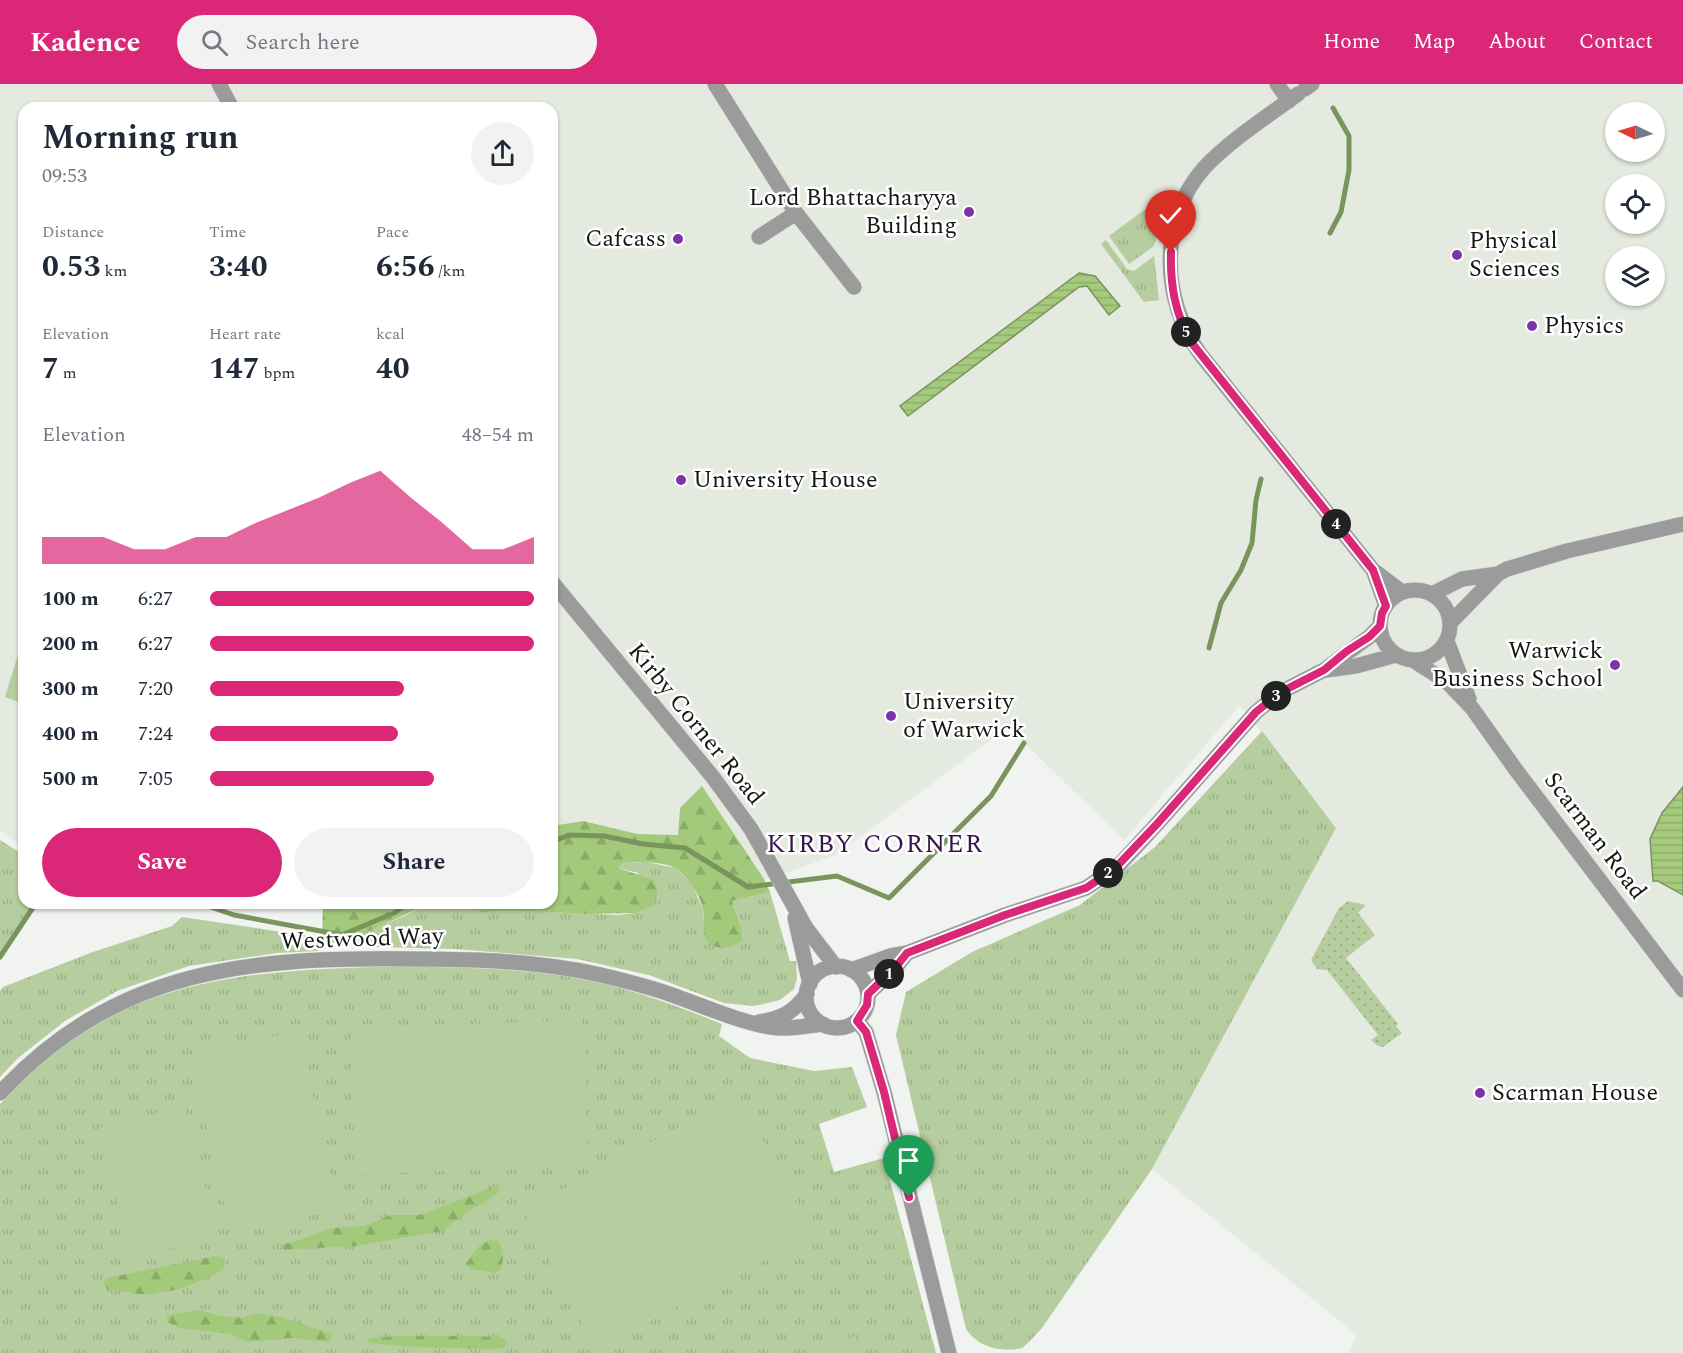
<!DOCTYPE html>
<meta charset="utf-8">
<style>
:root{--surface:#fff;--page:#f2f2f3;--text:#1f2937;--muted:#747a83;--accent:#db2777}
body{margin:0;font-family:Spectral,serif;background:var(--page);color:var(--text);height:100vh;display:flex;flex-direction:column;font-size:22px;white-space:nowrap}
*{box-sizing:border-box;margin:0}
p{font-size:20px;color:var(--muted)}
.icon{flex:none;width:33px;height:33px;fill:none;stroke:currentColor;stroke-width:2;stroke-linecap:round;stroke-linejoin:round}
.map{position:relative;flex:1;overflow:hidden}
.drawer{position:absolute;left:18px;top:18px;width:540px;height:807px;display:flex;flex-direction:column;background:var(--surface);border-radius:18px;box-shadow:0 2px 4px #0004}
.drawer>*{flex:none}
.needle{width:39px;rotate:275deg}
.controls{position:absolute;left:1605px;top:18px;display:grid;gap:12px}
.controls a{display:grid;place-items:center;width:60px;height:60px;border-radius:50%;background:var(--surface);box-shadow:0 2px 4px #0004;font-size:30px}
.pin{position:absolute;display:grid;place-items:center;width:51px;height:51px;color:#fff;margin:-62px -26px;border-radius:50% 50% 50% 0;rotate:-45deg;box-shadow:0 0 6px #0007}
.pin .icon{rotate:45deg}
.km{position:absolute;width:30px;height:30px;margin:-15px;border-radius:50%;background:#222;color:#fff;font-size:16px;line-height:30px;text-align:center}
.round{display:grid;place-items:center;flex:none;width:63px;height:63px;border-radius:32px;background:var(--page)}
.summary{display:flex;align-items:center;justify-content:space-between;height:102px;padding:0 24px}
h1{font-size:33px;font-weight:700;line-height:45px}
.figures{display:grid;grid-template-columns:repeat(3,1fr);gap:9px;height:102px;padding:6px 24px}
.figures div{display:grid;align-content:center}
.figures b{font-size:30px;font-weight:700}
.figures small{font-size:16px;font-weight:400}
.figures p{font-size:16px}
.chart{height:168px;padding:12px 24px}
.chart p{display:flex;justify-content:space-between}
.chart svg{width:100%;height:108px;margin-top:6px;fill:var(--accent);opacity:.7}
.action{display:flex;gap:12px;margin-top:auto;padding:12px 24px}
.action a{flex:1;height:69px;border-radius:36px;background:var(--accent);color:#fff;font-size:24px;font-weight:700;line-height:69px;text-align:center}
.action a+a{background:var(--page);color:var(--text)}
ul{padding:0 24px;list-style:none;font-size:20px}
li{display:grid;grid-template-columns:96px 72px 1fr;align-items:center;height:45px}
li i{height:15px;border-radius:8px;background:var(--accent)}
header{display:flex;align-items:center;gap:36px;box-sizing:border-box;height:84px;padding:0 30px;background:var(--accent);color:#fff}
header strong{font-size:28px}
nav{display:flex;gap:33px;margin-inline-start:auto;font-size:21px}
.search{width:420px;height:54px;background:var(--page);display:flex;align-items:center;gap:15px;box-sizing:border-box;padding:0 21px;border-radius:33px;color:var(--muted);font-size:22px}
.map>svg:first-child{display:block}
.built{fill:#e5eae0;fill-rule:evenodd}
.grass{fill:url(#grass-tufts)}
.forest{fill:url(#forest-firs)}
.garden{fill:url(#garden-dots)}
.pitch{fill:#b6ce9f}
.water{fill:url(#water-rules);stroke:#7a945d;stroke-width:1.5}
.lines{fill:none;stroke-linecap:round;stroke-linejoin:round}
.stream{stroke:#7a945d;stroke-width:5}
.minor-casing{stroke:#ced0cd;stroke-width:16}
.minor{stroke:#9a9b9a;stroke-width:15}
.route-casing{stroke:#fff;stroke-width:12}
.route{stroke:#db2777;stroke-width:8}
.poi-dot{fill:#7c35a8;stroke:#fff;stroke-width:2}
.labels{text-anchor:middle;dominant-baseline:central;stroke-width:5;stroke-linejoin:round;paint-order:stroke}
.poi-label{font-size:24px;fill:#151615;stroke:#fff;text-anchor:start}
.street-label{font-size:24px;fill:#151615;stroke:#fff}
.neighbourhood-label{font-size:26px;letter-spacing:1.5px;fill:#38164d;stroke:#fff}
</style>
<header>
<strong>Kadence</strong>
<div class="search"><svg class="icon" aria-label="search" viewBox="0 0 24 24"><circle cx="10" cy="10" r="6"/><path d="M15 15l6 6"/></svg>Search here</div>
<nav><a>Home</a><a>Map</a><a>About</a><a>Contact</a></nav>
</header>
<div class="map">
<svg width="1683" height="1269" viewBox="0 0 1683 1269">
<defs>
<pattern id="grass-tufts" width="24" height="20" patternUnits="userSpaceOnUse" patternTransform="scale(1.5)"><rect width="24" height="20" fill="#b6ce9f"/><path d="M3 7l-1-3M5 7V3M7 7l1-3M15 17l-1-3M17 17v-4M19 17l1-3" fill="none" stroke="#9cb088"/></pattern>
<pattern id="forest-firs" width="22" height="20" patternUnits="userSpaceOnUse" patternTransform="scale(1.5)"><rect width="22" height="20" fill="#a3c97b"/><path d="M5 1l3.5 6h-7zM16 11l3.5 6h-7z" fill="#8bac69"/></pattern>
<pattern id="garden-dots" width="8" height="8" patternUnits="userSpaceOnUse" patternTransform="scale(1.5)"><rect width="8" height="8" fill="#b6ce9f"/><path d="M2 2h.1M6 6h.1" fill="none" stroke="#9cb088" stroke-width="1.8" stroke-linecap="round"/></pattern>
<pattern id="water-rules" width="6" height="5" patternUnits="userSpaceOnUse" patternTransform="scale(1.5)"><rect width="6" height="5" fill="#a5ca7c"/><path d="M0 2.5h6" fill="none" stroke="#8dad6a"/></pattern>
</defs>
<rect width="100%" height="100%" fill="#f1f3f0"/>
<path class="built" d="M 0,0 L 1683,0 L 1683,1269 L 1348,1269 L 1357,1251 L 1152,1085 L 1336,744 L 1240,621 L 1124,756 L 1008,643 L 836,771 L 759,798 L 552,750 L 552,24 L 24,24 L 24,762 L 17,759 L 0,746 ZM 1616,28 L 1654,28 L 1654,68 L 1616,68 ZM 1616,100 L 1654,100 L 1654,140 L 1616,140 ZM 1616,172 L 1654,172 L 1654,212 L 1616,212 Z"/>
<path class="grass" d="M 1167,109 L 1154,162 L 1129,180 L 1109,152 Z
M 1106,156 L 1127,185 L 1134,187 L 1154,172 L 1159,216 L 1144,218 L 1101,160 Z
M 1262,647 L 1336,744 L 1152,1085 L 1042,1244 C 1036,1250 1029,1259 1022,1264 C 1000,1269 978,1263 966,1245 L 896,951 L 906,908 L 972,868 L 1080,821 L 1155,763 Z
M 0,756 L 24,771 L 24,819 L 36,819 L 0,873 Z
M 647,778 L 676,784 L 692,800 L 703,825 L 705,852 L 741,843 L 732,817 L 770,808 L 790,877 L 796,877 L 797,895 L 794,905 L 780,916 L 754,922 L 724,919 L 649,891 L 577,875 L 455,865 L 377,863 L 373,859 L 321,861 L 318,867 L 277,869 L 189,882 L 117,907 L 65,937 L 18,974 L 0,993 L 0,907 L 3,903 L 90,869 L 172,842 L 182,833 L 322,854 L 352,854 L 404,832 L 430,819 L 458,819 L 465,824 L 481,828 L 526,827 L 617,831 L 634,829 L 638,789 L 618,784 L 623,779 Z
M 406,882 C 471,884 538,884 601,899 C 643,909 683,924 722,940 L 719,952 L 750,974 L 814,987 L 852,983 L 867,1023 L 819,1040 L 834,1088 L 884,1074 L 936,1269 L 0,1269 L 0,1020 C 21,997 45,972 71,955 C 175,886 286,886 406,882 Z"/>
<path class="forest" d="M 702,702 L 764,795 L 770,808 L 732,817 L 741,843 L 742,857 C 730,864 712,869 705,853 C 702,845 705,834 703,825 C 700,811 689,795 678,786 C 666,777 637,778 623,779 L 618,784 L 654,796 L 658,810 L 652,822 L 634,829 L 589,830 L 526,827 L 481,828 L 465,824 L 458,819 L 552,819 L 552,742 L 583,737 L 637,750 L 678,751 L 680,724 Z
M 323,819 L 430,819 L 374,845 L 352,854 L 322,854 Z
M 498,1101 L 500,1101 L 498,1109 L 484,1119 L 471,1125 L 442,1147 L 356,1162 L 296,1165 L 285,1166 L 281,1163 L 282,1160 L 294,1158 L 331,1144 L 365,1142 L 391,1131 L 421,1131 Z
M 490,1156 L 498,1157 C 504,1168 506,1180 496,1189 L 472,1185 L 465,1181 L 479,1162 Z
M 216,1172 L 223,1173 L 225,1179 L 223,1186 C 199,1199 169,1211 141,1210 C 128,1210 121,1205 108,1207 L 104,1200 L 106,1194 Z
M 198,1226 L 221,1232 L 243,1234 L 257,1229 L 281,1233 L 333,1250 L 330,1258 L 291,1254 L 247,1258 L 231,1250 L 179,1244 L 167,1238 L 167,1231 Z
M 396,1252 L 479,1252 L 504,1254 L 507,1258 L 505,1263 L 494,1265 L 414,1263 L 369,1259 L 368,1255 Z"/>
<path class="garden" d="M 1348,817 L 1366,821 L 1358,829 L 1375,851 L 1346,874 L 1398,940 L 1396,942 L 1402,949 L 1383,963 L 1378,962 L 1371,956 L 1378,951 L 1327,886 L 1317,885 L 1311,876 L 1339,824 Z"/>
<path class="pitch" d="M 24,551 L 24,620 L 5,613 Z
M 583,936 L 588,1082 L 355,1090 L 350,944 Z
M 298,947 L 339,1125 L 231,1150 L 190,973 Z
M 739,1011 L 813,1150 L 597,1266 L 523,1127 Z
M 185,1022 L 218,1152 L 132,1174 L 99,1044 Z
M 855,1252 L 863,1269 L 820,1269 Z"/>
<path class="water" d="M 1079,189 L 1095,192 L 1120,222 L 1109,231 L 1087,202 L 1079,203 L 908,332 L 900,322 Z
M 1683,703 L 1683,811 L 1658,797 L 1653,797 L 1650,755 L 1662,729 Z"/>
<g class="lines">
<path class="stream" d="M 1330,149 L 1341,128 L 1349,86 L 1349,52 L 1333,24
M 1209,564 L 1221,519 L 1241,486 L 1252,459 L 1256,416 L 1261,395
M 552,758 L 569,751 L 604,752 L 643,760 L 685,764 L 748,803 L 837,792 L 889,814 L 991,712 L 1024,659
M 199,819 L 234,831 L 342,851 L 394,829 L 409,819
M 0,873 L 36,819"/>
<defs>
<path id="minor" d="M 219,0 L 232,24
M 715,0 L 796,129 L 759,153
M 1277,0 L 1289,17
M 1305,5 L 1312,0
M 1298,10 C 1269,31 1228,58 1204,84 C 1158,136 1161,217 1201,271 L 1373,486 L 1402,508
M 796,129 L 854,203
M 1373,486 L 1386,522
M 552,498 L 712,692 L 751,745 L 806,844 L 836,883
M1380 541a35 35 0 1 1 70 0a35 35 0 1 1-70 0Z
M 1432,510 L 1462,495 L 1498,490 L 1507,485 L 1567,467 L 1683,440
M 1450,539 L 1498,490
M 1447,557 L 1469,615
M 1414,577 L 1447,598 L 1472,624 L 1516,686 L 1683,906
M 1326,586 L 1356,582 L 1396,571
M 795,834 L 810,900
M806 913a31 31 0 1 1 62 0a31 31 0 1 1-62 0Z
M 851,886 L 890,872 L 907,869 L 1005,831 L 1086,804 L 1104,792 L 1120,780 L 1157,740 L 1256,628 L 1281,608 L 1324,586 L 1369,553 L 1380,542
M 868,910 L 895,884 L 907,869
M 857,937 L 866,948 L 884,1008 L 949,1269
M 759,938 C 781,935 794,928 807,910
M 0,1009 C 116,884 250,873 412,875 C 475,875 539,877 601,891 C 626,897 651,903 675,912 C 706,923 737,937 769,943 C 787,946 806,942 823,940"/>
</defs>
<use href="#minor" class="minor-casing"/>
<use href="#minor" class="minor"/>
</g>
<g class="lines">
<defs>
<path id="route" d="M 909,1113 L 884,1008 L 866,948 L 857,937 L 867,921 L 868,910 L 895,884 L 907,869 L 1005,831 L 1086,804 L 1104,792 L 1119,780 L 1157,740 L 1256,628 L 1281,608 L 1324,586 L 1347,567 L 1369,553 L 1380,542 L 1382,529 L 1386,522 L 1373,486 L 1191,258 C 1175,229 1170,201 1171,168"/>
</defs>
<use href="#route" class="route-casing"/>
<use href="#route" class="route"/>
</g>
<g class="poi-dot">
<circle cx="969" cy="128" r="6"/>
<circle cx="678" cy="155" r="6"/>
<circle cx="1457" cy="171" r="6"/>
<circle cx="1532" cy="242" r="6"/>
<circle cx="681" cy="396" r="6"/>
<circle cx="1615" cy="581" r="6"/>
<circle cx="891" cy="632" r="6"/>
<circle cx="1480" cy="1009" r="6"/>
</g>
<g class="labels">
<g class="poi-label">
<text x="957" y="114" text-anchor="end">Lord Bhattacharyya<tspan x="957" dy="28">Building</tspan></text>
<text x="666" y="155" text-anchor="end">Cafcass</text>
<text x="1469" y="157">Physical<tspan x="1469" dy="28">Sciences</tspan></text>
<text x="1544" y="242">Physics</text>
<text x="693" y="396">University House</text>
<text x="1603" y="567" text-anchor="end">Warwick<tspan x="1603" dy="28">Business School</tspan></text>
<text x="903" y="618">University<tspan x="903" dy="28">of Warwick</tspan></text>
<text x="1492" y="1009">Scarman House</text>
</g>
<g class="street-label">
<text transform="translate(696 640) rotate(51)">Kirby Corner Road</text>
<text transform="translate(1595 752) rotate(53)">Scarman Road</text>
<text transform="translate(362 855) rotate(-2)">Westwood Way</text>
</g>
<g class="neighbourhood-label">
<text x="875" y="760">KIRBY CORNER</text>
</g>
</g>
</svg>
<div class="controls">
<a><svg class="needle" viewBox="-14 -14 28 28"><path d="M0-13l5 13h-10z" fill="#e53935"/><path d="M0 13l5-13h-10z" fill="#747a83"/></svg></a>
<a><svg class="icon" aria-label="locate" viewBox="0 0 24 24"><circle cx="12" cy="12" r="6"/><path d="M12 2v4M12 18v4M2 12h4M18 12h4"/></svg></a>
<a><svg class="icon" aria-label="layers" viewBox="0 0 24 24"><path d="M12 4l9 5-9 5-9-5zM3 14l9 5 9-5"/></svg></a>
</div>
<div class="pin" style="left:909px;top:1113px;background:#1e9e55"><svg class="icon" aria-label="arrive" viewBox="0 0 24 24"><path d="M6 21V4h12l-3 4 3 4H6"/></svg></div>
<div class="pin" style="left:1171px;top:168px;background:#d93025"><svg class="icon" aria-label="check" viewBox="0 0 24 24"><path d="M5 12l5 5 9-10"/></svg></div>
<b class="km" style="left:889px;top:890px">1</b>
<b class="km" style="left:1108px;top:789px">2</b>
<b class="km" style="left:1276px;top:612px">3</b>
<b class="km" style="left:1336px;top:440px">4</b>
<b class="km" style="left:1186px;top:248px">5</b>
<section class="drawer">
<div class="summary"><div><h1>Morning run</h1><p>09:53</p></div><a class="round"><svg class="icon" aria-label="share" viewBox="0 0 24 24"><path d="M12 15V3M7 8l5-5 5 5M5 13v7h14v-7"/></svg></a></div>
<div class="figures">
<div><p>Distance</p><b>0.53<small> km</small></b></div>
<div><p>Time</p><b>3:40</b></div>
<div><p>Pace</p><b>6:56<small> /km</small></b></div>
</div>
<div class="figures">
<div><p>Elevation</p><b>7<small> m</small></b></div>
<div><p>Heart rate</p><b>147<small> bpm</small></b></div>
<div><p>kcal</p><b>40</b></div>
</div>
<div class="chart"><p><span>Elevation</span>48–54 m</p>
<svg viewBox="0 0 160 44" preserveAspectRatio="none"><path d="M0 44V33L10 33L20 33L30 38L40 38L50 33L60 33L70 27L80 22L90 17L100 11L110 6L120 17L130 27L140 38L150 38L160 33V44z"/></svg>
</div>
<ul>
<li><b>100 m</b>6:27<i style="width:100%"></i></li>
<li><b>200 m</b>6:27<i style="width:100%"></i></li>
<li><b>300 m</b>7:20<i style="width:60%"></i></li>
<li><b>400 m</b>7:24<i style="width:58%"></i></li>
<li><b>500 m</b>7:05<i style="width:69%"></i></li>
</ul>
<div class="action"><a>Save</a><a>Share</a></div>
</section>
</div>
